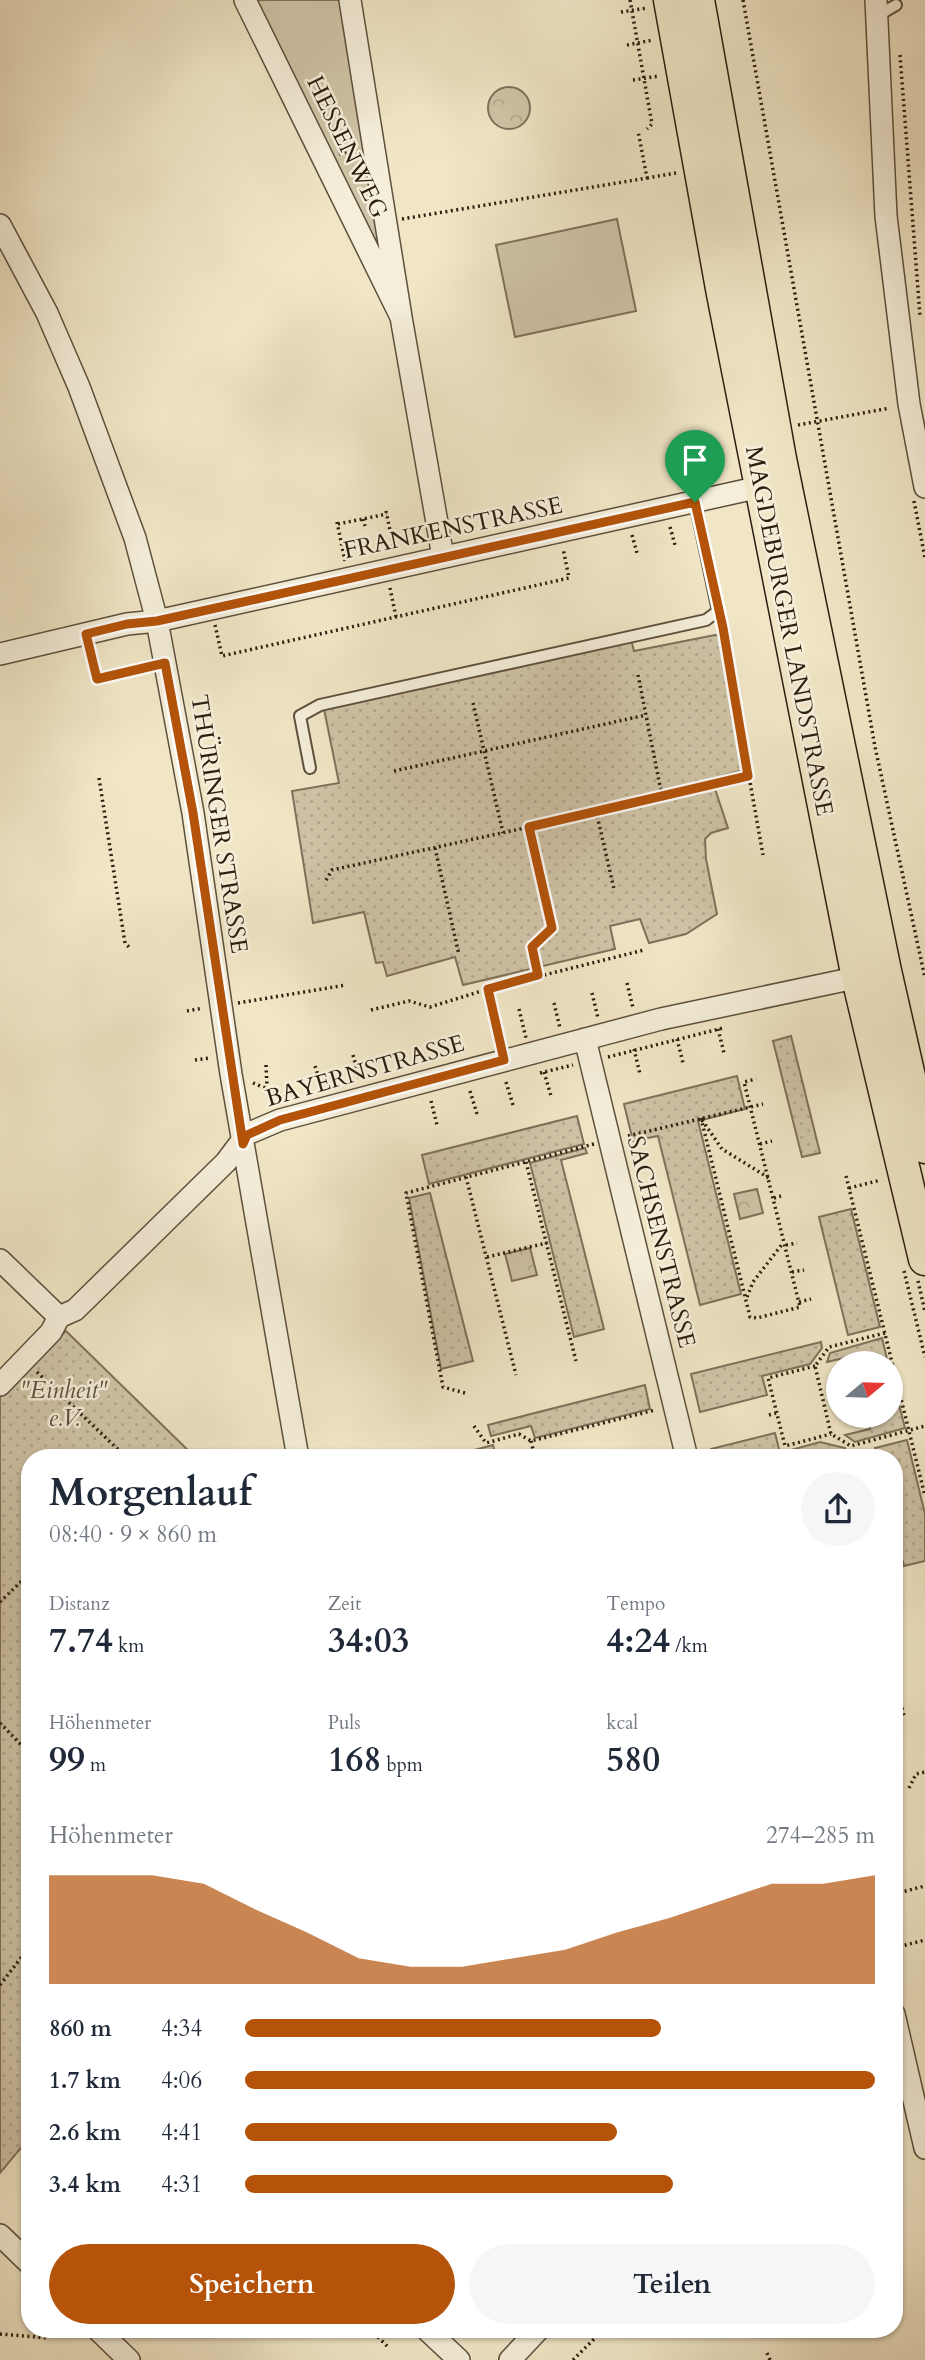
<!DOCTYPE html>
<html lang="de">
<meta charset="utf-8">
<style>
:root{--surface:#fff;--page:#f6f6f7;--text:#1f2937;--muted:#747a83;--accent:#b45309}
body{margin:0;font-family:Cardo,serif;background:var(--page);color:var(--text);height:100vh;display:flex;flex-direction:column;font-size:26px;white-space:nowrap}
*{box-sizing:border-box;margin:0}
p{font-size:23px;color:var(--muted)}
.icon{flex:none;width:38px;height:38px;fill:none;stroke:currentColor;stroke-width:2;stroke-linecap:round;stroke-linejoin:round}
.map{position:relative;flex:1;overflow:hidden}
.drawer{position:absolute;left:21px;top:1449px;width:882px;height:889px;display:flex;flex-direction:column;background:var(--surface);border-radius:28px;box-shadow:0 2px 5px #0004}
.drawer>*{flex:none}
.needle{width:46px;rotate:71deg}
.controls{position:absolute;left:826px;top:1351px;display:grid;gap:14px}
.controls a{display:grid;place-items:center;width:77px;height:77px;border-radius:50%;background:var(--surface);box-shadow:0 2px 5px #0004;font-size:35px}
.pin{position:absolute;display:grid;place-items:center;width:60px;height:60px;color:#fff;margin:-72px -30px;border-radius:50% 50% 50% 0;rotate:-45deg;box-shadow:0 0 7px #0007}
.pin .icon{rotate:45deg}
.round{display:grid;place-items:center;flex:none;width:74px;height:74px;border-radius:37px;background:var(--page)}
.summary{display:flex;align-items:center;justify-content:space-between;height:119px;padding:0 28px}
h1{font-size:38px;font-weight:800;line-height:52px}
.figures{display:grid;grid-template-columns:repeat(3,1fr);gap:10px;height:119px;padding:7px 28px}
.figures div{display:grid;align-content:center}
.figures b{font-size:35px;font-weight:800}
.figures small{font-size:19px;font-weight:400}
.figures p{font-size:19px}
.chart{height:196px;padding:14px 28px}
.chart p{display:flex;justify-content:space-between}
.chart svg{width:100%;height:126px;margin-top:7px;fill:var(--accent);opacity:.7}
.action{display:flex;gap:14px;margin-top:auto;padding:14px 28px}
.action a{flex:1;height:80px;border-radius:42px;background:var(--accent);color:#fff;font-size:28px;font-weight:800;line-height:80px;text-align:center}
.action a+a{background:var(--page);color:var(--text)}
ul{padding:0 28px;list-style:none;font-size:23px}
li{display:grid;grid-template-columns:112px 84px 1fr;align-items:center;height:52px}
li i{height:18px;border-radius:9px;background:var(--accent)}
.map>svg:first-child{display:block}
.grass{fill:#cfc4a7;stroke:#7e715b;stroke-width:2}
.park{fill:url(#park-crowns);stroke:#7e715b;stroke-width:2}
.garden{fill:url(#garden-dots);stroke:#7e715b;stroke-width:2}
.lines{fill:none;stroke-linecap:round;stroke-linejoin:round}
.lane-casing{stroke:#5d503d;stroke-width:14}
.street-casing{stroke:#5d503d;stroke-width:24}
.primary-casing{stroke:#2c1e0f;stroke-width:35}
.path{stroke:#2c1e0f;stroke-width:3.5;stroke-dasharray:2 3.5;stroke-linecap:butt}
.lane{stroke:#f5efda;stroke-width:10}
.street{stroke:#f5efda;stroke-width:21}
.primary{stroke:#f0e6c6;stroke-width:32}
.route-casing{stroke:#fff;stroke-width:14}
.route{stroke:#b45309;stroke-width:9}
.labels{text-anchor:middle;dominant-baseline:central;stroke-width:5;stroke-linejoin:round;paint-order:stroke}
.street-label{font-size:24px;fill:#2c1e0f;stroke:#f5efda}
.park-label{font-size:24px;font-style:italic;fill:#5d503d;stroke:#f5efda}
</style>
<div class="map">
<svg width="925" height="2360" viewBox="0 0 925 2360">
<defs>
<pattern id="park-crowns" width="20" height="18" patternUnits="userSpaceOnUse" patternTransform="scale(1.75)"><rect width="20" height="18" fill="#cfc4a7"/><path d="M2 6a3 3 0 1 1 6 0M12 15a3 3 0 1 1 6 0" fill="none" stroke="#b2a88f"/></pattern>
<pattern id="garden-dots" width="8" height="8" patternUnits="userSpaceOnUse" patternTransform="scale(1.75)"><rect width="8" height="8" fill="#cfc4a7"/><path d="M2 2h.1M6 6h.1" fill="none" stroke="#b2a88f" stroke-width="1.8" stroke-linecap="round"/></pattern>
</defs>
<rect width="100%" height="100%" fill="#f0e6c6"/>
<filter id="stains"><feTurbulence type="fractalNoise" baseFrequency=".00286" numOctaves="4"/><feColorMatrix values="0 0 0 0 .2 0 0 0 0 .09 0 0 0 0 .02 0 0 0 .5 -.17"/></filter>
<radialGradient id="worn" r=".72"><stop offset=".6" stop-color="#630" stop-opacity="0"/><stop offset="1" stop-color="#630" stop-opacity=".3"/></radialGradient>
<path class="grass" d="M 251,0 L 341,0 L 382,236 L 370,241 Z
M 617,219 L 636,311 L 515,337 L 496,245 Z"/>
<path class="park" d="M488 108a21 21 0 1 1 42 0a21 21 0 1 1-42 0Z
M 757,1189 L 763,1213 L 740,1219 L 734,1194 Z
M 530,1248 L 537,1275 L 512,1281 L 505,1254 Z"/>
<path class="garden" d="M 715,635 L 720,636 L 743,770 L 707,780 L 709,790 L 715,789 L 728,828 L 711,833 L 705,839 L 706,859 L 717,914 L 686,934 L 649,943 L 640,919 L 610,926 L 615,949 L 463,985 L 455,957 L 387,976 L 383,962 L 376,963 L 364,912 L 313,923 L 292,791 L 339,783 L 324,709 L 631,639 L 634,651 Z
M 791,1036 L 820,1153 L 802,1157 L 773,1041 Z
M 737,1076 L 745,1109 L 698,1121 L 741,1294 L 700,1305 L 658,1136 L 633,1141 L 624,1104 Z
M 577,1116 L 584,1144 L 429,1184 L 422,1155 Z
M 585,1148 L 587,1153 L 561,1160 L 604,1329 L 574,1337 L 530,1163 Z
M 430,1193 L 473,1361 L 441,1369 L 409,1198 Z
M 851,1209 L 880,1327 L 848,1335 L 819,1217 Z
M 66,1331 L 196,1458 L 30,1458 L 30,2137 L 0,2173 L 0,1389 Z
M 882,1338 L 888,1363 L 854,1363 L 852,1356 L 827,1362 L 830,1353 Z
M 821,1342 L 822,1348 L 810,1364 L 762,1376 L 767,1395 L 700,1412 L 691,1374 Z
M 891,1373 L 905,1428 L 855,1442 L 845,1435 L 870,1429 L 867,1416 L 891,1416 Z
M 645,1385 L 650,1409 L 535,1438 L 531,1426 L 491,1436 L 488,1425 Z
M 775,1433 L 780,1453 L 820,1442 L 845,1448 L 847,1455 L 713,1458 L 711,1449 Z
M 907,1440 L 925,1514 L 925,1561 L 904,1566 L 894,1528 L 894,1458 L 877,1458 L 875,1448 Z
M 493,1445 L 496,1458 L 469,1458 L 467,1452 Z"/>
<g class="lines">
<defs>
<path id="lane" d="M 877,16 L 896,5
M 310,768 L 300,716 L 320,705 L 706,620 L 718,611 L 695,502"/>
<path id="street" d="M 245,0 L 401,317 L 350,0
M 876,0 L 886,216 L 909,404 L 925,487
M 0,225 L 47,313 L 79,387 L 135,538 L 157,621 L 193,813 L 231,1074 L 298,1458
M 401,317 L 443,557
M 0,654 L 127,624 L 157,621 L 760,487
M 585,1039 L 687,1458
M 0,1260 L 59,1317
M 0,1385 L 51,1332 L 59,1317 L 75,1310 L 226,1162 L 247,1134 L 280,1120 L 661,1019 L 869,975
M 894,2014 L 925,2148
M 0,2235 L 30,2264
M 97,2329 L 129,2360
M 426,2329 L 459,2360
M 510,2360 L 539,2329"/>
<path id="primary" d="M 670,0 L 723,294 L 858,978 L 925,1259
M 698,0 L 780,459 L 885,971 L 925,1147"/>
</defs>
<use href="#lane" class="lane-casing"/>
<use href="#street" class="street-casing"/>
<use href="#primary" class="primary-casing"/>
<path class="path" d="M 630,0 L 652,124 L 647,129
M 743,0 L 875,747 L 925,978
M 621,12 L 647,8
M 627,45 L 653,40
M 900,55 L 920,316
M 633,80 L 659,76
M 339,154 L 355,149
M 647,178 L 676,173
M 402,219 L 647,178 L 638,131
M 798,425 L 890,408
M 914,501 L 925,558
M 386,511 L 394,550
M 363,519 L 365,526
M 337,522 L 345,561
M 338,524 L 387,514
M 670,527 L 675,545
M 632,535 L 637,553
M 390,588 L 396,617
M 215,625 L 222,656 L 569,578 L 563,548
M 722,626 L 763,855
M 90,650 L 97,679 L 146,667
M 638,675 L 662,796
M 473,703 L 503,833
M 394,771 L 646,715
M 99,778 L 125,943 L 130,948
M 596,811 L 614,889
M 529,827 L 748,776
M 435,848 L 459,955
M 326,880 L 332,870 L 529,827 L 552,928 L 532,947 L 539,975
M 627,983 L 633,1008
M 592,993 L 598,1018
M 238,1003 L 346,985
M 554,1003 L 560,1028
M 519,1009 L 526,1038
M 371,1010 L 409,1001 L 430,1007 L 488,989
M 187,1011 L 203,1008
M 718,1029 L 724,1053
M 677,1039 L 683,1063
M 501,1045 L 488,989 L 644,950
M 634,1049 L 640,1074
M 353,1055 L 360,1080
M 608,1057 L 723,1028
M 195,1060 L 209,1058
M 266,1065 L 267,1087
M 315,1066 L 323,1090
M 544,1072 L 551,1096
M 540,1073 L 573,1065
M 506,1082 L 513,1105
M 253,1083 L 288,1097
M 470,1091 L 477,1114
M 431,1101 L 437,1125
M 701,1118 L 750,1317 L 757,1318 L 800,1307 L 744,1082 L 756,1079
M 702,1120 L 722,1149 L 769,1178
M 628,1136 L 763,1104
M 760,1144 L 772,1141
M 526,1162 L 576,1361
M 846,1176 L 925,1496
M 466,1177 L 516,1375
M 849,1188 L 881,1180
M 774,1198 L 781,1196
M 786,1245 L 797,1243
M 487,1257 L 547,1243
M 904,1271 L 925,1357
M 792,1272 L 804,1270
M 918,1281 L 925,1312
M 747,1297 L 753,1282 L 783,1243
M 799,1302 L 811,1299
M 885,1333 L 829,1347 L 815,1366 L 831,1434 L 851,1446 L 925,1426
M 815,1366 L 768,1378 L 785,1446 L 831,1434
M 37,1372 L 127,1458
M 465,1393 L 443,1387 L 406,1193 L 594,1144
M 769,1415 L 776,1413
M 474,1426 L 486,1443 L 519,1434 L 531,1441 L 655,1410
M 531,1441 L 535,1458
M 0,1602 L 30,1573
M 894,1676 L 904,1716 L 894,1718
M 0,1723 L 30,1754
M 909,1788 L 916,1774 L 925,1772
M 894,1894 L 925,1886
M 894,1948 L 925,1940
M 0,1985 L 30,1946
M 374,2333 L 389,2348
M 0,2334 L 49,2338
M 767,2353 L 770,2360
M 573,2360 L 604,2329"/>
<use href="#lane" class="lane"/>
<use href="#street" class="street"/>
<use href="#primary" class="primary"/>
</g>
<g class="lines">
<defs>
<path id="route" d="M 695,502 L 723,628 L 748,776 L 529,827 L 552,928 L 532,947 L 538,975 L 488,989 L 504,1060 L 280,1120 L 247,1135 L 243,1144 L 193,813 L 165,663 L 97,679 L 86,634 L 127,624 L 157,621 Z"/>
</defs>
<use href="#route" class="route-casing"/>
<use href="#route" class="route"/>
</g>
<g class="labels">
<g class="street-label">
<text transform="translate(347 147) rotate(64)">HESSENWEG</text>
<text transform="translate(453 528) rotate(-12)">FRANKENSTRASSE</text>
<text transform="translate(789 631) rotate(79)">MAGDEBURGER LANDSTRASSE</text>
<text transform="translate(219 824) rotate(81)">THÜRINGER STRASSE</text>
<text transform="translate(365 1071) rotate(-16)">BAYERNSTRASSE</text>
<text transform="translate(661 1242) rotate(76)">SACHSENSTRASSE</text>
</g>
<g class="park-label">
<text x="64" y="1390">"Einheit"<tspan x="64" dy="28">e.V.</tspan></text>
</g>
</g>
<rect width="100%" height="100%" filter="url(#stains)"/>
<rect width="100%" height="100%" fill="url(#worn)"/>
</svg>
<div class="controls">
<a><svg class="needle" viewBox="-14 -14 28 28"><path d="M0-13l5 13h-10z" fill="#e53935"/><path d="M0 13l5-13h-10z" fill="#747a83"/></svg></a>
</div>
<div class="pin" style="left:695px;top:502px;background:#1e9e55"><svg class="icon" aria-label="arrive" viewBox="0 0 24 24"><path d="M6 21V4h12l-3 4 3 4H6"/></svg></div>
<section class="drawer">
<div class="summary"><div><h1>Morgenlauf</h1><p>08:40 · 9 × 860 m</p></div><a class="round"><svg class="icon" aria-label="share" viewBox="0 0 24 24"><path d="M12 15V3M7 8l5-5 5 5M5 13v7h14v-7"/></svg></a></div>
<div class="figures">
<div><p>Distanz</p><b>7.74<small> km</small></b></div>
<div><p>Zeit</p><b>34:03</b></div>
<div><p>Tempo</p><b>4:24<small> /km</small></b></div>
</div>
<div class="figures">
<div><p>Höhenmeter</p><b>99<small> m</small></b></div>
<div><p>Puls</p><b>168<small> bpm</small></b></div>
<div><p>kcal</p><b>580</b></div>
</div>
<div class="chart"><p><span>Höhenmeter</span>274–285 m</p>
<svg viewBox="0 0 160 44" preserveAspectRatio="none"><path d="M0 44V6L10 6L20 6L30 9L40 18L50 26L60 35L70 38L80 38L90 35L100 32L110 26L120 21L130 15L140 9L150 9L160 6V44z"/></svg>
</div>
<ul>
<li><b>860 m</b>4:34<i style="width:66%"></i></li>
<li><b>1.7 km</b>4:06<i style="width:100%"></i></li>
<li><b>2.6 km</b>4:41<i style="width:59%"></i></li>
<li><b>3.4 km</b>4:31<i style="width:68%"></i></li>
</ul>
<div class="action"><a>Speichern</a><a>Teilen</a></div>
</section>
</div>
